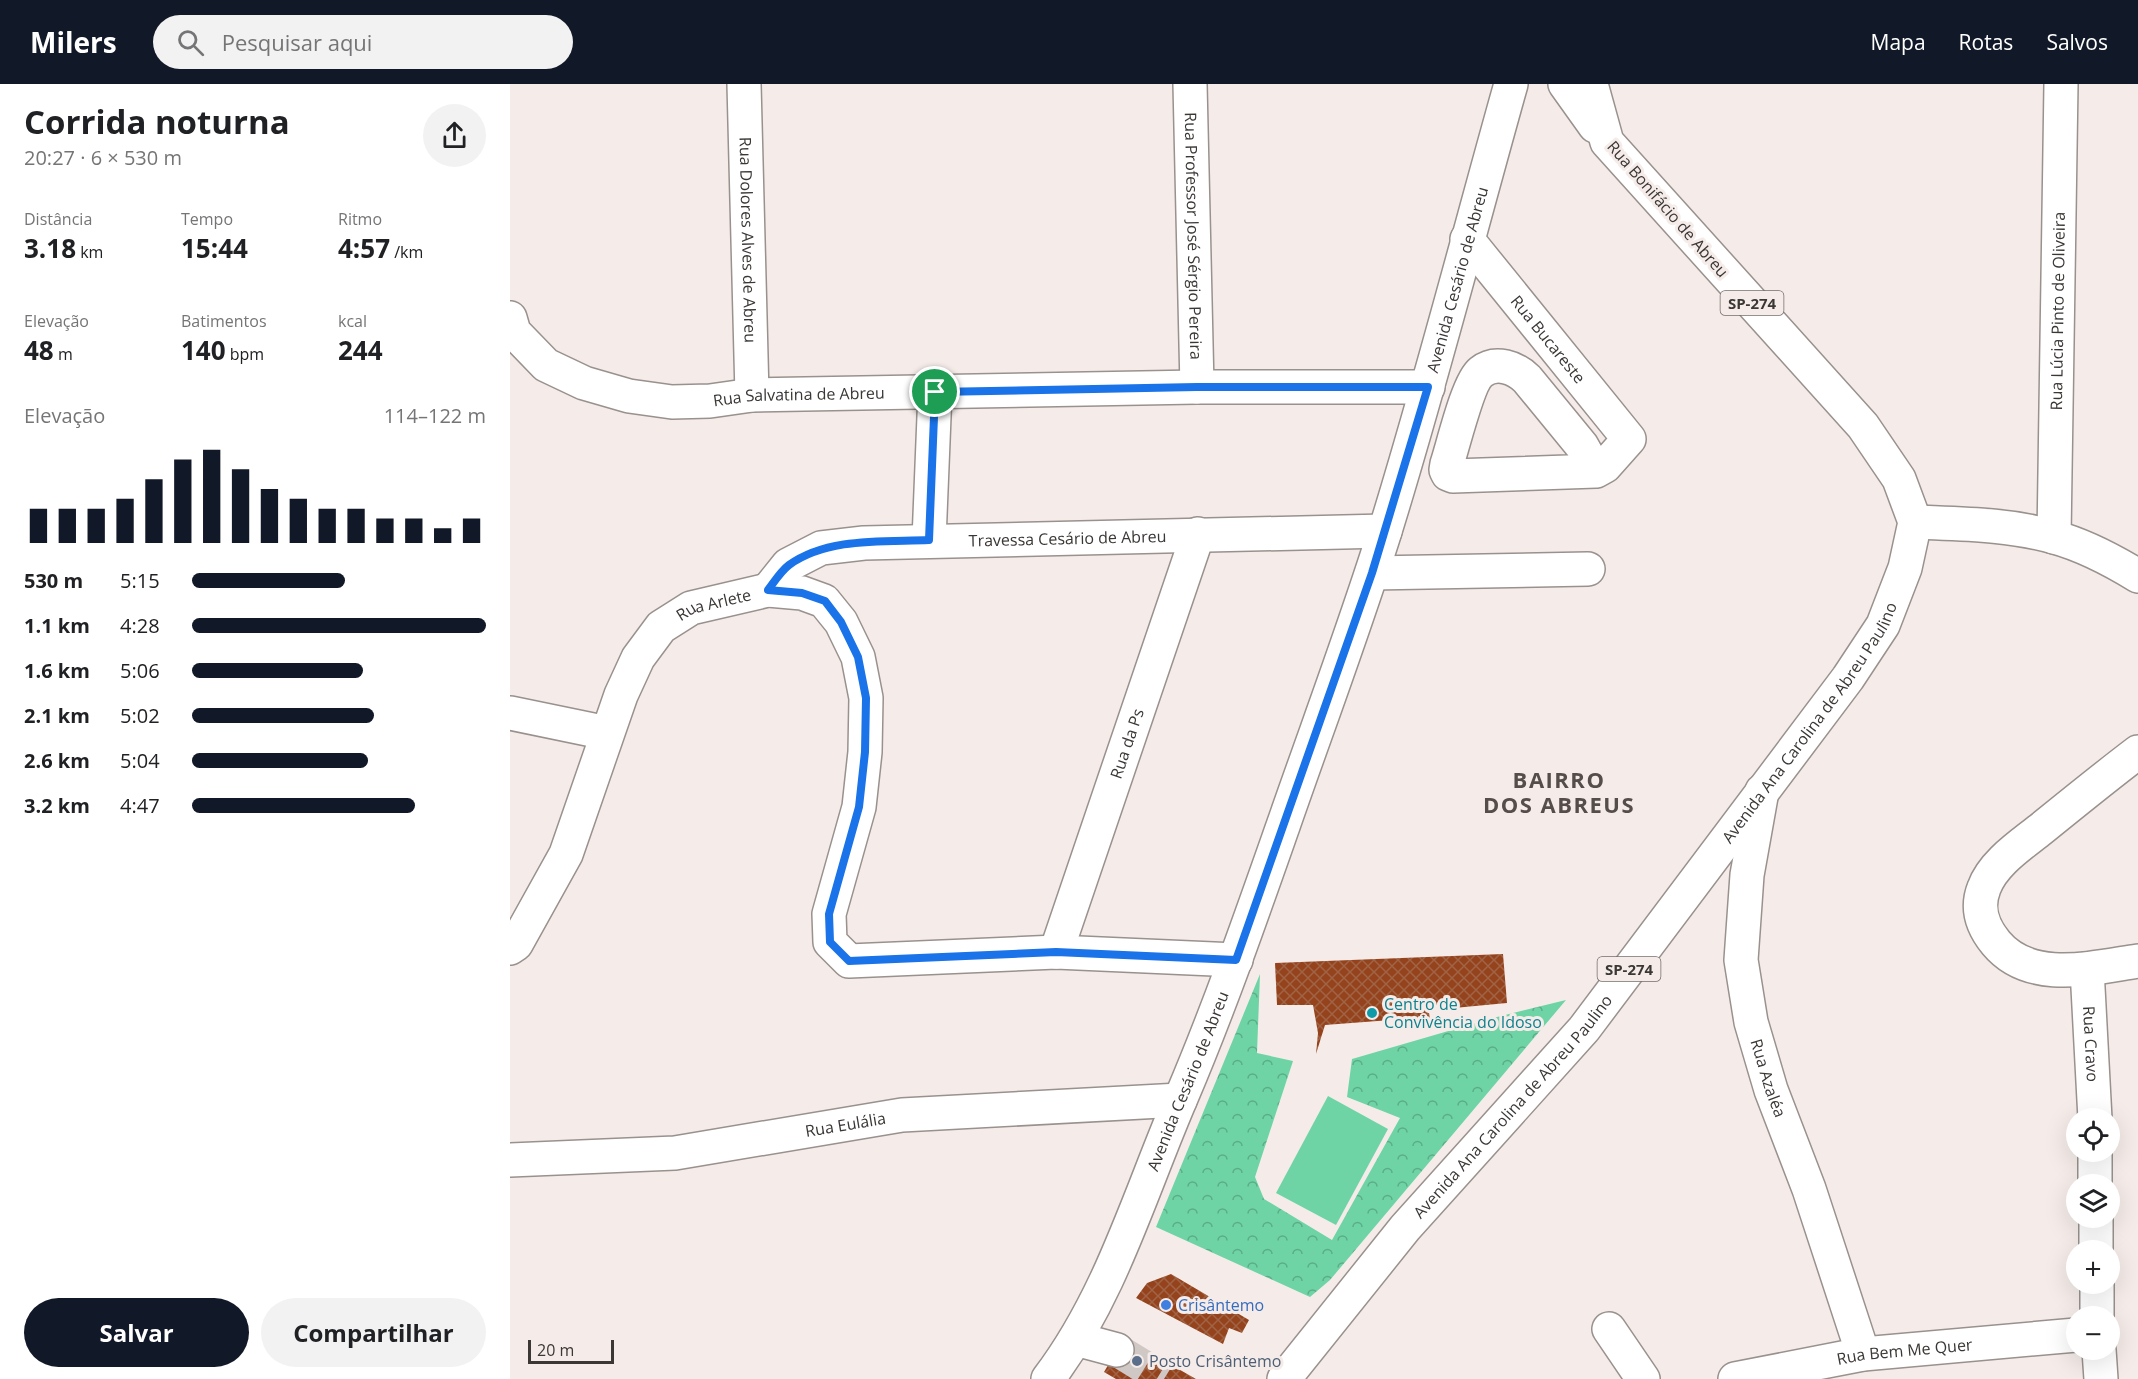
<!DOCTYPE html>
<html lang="pt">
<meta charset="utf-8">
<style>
:root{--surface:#fff;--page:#f2f2f2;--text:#202124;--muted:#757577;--accent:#111827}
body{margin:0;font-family:"Open Sans",sans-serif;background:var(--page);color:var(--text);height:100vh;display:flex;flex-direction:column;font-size:22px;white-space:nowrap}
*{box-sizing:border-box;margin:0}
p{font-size:20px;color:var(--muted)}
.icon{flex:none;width:33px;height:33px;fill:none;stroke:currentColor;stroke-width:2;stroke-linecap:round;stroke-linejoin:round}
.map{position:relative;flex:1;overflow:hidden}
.panel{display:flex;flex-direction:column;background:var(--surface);width:510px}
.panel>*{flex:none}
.buttons{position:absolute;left:1556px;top:1024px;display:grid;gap:12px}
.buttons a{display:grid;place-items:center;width:54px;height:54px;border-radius:50%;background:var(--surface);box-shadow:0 6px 24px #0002;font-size:30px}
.scale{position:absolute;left:18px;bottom:15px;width:86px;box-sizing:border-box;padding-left:6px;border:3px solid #3a3735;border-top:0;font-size:16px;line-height:21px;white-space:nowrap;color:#3a3735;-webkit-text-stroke:4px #f5ece9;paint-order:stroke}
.pin{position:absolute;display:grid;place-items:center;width:51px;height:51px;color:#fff;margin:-26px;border:3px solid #fff;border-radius:50%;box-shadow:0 2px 6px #0007}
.round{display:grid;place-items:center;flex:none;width:63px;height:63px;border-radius:32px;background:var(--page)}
.headline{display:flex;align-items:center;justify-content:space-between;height:102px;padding:0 24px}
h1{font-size:33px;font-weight:700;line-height:45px}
.metrics{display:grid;grid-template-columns:repeat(3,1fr);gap:9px;height:102px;padding:6px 24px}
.metrics div{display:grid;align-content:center}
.metrics b{font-size:26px;font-weight:700}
.metrics small{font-size:16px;font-weight:400}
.metrics p{font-size:16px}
.chart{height:168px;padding:12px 24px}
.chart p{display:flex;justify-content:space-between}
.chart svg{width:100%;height:108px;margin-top:6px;stroke:var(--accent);stroke-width:6}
.button{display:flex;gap:12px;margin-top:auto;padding:12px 24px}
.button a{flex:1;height:69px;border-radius:36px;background:var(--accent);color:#fff;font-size:24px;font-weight:700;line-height:69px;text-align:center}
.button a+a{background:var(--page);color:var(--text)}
ul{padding:0 24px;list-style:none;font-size:20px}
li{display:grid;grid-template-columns:96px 72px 1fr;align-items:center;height:45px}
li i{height:15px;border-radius:8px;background:var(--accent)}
header{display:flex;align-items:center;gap:36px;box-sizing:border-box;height:84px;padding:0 30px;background:var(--accent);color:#fff}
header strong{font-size:28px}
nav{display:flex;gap:33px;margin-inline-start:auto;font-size:21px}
.search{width:420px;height:54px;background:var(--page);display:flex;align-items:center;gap:15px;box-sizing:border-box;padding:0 21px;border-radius:33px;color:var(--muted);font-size:22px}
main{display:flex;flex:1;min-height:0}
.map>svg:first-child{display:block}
.forest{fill:url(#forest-crowns)}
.pitch{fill:#6ed4a5}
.building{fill:url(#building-cross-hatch)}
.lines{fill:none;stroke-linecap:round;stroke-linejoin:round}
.minor-tunnel{stroke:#d0c8c5;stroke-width:33;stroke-dasharray:33 16;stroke-linecap:butt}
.minor-casing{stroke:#99918d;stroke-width:36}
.major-casing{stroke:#99918d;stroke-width:36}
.minor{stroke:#fff;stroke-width:33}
.major{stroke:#fff;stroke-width:33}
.route-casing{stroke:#fff;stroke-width:12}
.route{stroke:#1a73e8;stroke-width:8}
.culture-dot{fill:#0f9aa8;stroke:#f5ece9;stroke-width:2}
.shop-dot{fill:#3f7fe0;stroke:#f5ece9;stroke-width:2}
.service-dot{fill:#5c6f8a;stroke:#f5ece9;stroke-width:2}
.labels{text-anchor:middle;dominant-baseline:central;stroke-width:6;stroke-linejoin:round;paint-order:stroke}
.shield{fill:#f5ece9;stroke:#726d6b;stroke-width:1.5}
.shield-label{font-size:15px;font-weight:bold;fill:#3a3735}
.street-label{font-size:16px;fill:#3a3735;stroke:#f5ece9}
.culture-label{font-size:16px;fill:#0d838f;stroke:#f5ece9;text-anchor:start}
.shop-label{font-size:16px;fill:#366cbe;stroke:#f5ece9;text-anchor:start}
.service-label{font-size:16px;fill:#4e5e75;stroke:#f5ece9;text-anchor:start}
.district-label{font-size:22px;font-weight:bold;letter-spacing:1.5px;fill:#544d4a;stroke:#f5ece9}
</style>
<header>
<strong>Milers</strong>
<div class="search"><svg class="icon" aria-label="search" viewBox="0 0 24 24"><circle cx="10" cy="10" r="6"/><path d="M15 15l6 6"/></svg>Pesquisar aqui</div>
<nav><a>Mapa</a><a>Rotas</a><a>Salvos</a></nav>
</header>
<main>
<section class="panel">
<div class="headline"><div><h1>Corrida noturna</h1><p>20:27 · 6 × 530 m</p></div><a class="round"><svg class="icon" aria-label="share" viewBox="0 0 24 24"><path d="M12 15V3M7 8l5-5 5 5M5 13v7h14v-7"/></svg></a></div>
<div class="metrics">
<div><p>Distância</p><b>3.18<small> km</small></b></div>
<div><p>Tempo</p><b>15:44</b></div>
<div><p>Ritmo</p><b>4:57<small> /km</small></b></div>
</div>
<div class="metrics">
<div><p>Elevação</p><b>48<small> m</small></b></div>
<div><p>Batimentos</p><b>140<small> bpm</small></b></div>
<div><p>kcal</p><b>244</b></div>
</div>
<div class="chart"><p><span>Elevação</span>114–122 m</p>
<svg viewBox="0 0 160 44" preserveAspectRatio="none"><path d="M5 44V30M15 44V30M25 44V30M35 44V26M45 44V18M55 44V10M65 44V6M75 44V14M85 44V22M95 44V26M105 44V30M115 44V30M125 44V34M135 44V34M145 44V38M155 44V34"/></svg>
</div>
<ul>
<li><b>530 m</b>5:15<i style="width:52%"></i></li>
<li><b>1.1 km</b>4:28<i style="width:100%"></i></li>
<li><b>1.6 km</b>5:06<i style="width:58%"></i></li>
<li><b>2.1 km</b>5:02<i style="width:62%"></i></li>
<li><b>2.6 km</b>5:04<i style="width:60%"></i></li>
<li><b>3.2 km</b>4:47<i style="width:76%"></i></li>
</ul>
<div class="button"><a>Salvar</a><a>Compartilhar</a></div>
</section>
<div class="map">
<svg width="1628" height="1295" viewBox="0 0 1628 1295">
<defs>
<pattern id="forest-crowns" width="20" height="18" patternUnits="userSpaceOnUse" patternTransform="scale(1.5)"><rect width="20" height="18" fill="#6ed4a5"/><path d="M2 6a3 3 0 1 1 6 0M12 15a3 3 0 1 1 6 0" fill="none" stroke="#5bad87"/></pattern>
<pattern id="building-cross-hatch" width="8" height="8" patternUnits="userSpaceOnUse" patternTransform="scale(1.5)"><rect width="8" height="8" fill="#94431c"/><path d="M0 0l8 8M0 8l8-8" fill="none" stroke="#a06346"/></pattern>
</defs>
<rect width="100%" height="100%" fill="#f5ece9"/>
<path class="forest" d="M 750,890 L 747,969 L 783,977 L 745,1093 L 754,1115 L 822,1156 L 890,1034 L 837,1013 L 842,975 L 983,934 L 1056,916 L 820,1196 L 800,1213 L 646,1143 Z"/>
<path class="pitch" d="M 818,1012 L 878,1045 L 826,1141 L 766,1109 Z"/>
<path class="building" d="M 993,870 L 997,919 L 944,924 L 937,914 L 932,920 L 918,922 L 921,942 L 892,943 L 894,935 L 815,941 L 806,970 L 808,949 L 803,921 L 767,921 L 765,879 Z
M 661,1190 L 739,1236 L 732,1249 L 719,1244 L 713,1260 L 626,1214 L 637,1199 Z
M 614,1254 L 686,1295 L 606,1295 L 594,1288 Z"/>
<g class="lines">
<path class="minor-tunnel" d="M 607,1266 L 654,1295"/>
<defs>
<g id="minor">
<path id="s1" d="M 234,0 L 242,311"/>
<path id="s2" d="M 680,0 L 687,303"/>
<path id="s3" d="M 957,155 L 1119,355 L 1095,382 L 1086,387 L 943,392 L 938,390 L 936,386 L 937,380 C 943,362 958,298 971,288 C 986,276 1006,284 1017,295 L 1072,362 L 1086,387"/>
<path id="s4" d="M 0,234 L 4,248 L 36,281 L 74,299 L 119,312 L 162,318 L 200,317 L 242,311 L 687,303 L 918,303"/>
<path d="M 1405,438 C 1450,440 1499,440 1544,453 C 1573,461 1602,476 1628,492"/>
<path id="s5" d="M 1544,453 L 1551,0"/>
<path d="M 419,456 L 425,308"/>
<path d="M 862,489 L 1078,485"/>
<path id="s6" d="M 258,506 L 278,481 L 311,464 L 354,459 L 875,447"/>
<path d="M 0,629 L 97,649"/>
<path d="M 1628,668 C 1595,693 1563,719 1531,745 C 1511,761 1483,779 1474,804 C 1466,824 1472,842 1486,859 C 1520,900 1581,884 1628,877"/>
<path id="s7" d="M 1252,707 L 1237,791 L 1231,876 L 1241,938 L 1261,1006 L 1299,1105 L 1353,1270"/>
<path id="s8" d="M 0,864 L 6,860 L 56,770 L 111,611 L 128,574 L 151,543 L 181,524 L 258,506 L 292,509 L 314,517 L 331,538 L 348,573 L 356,614 L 355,668 L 349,723 L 319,830 L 320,858 L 339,877 L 546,868 L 726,876"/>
<path id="s9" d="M 546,868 L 688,450"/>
<path id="s10" d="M 1577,885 L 1585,1035"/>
<path d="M 1585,1068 L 1585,1101"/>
<path id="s11" d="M 0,1076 L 165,1069 L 392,1031 L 670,1016"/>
<path d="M 1586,1134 L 1586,1167"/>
<path d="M 1587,1200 L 1587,1233"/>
<path d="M 1099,1245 L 1133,1295"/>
<path d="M 566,1255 L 607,1266"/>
<path d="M 1589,1266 L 1591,1295"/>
<path id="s12" d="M 1225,1295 L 1353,1270 L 1566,1251"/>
</g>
<g id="major">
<path d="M 1055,0 L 1085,42"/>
<path id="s13" d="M 538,1295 C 601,1212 630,1109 671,1014 C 709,925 741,833 773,742 C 807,644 844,546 875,447 C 921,299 959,149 1001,0"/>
<path id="s14" d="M 774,1295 L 895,1144 L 1074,945 L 1338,594 L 1373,541 L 1395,484 L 1405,438 L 1389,395 L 1353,342 L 1097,58 L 1081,0"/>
</g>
</defs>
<use href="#minor" class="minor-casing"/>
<use href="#major" class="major-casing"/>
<use href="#minor" class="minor"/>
<use href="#major" class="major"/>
</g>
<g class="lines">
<defs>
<path id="route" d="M 687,303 L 918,303 L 862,489 L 726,876 L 546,868 L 339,877 L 320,858 L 319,830 L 349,723 L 355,668 L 356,614 L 348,573 L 331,538 L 315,517 L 292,509 L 258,506 C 264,498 271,487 279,481 C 318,453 374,458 419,456 L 425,308 Z"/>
</defs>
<use href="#route" class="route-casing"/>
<use href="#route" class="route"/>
</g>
<circle class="culture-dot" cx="862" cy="929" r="6"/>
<circle class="shop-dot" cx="656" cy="1221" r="6"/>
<circle class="service-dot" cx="627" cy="1277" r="6"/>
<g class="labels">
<g class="shield">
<rect x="1210.5" y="207" width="63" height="24" rx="4.5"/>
<rect x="1087.5" y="873" width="63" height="24" rx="4.5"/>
</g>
<g class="shield-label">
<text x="1242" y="219">SP-274</text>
<text x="1119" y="885">SP-274</text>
</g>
<g class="street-label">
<text transform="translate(1158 125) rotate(49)">Rua Bonifácio de Abreu</text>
<text stroke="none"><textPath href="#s2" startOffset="152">Rua Professor José Sérgio Pereira</textPath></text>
<text stroke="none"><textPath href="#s1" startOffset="156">Rua Dolores Alves de Abreu</textPath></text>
<text stroke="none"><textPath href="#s13" startOffset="1176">Avenida Cesário de Abreu</textPath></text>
<text stroke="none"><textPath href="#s5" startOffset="226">Rua Lúcia Pinto de Oliveira</textPath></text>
<text stroke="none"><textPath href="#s3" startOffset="129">Rua Bucareste</textPath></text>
<text stroke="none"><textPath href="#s4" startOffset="320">Rua Salvatina de Abreu</textPath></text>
<text stroke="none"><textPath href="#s6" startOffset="316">Travessa Cesário de Abreu</textPath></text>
<text stroke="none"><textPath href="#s8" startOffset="416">Rua Arlete</textPath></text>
<text stroke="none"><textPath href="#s14" startOffset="842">Avenida Ana Carolina de Abreu Paulino</textPath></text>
<text stroke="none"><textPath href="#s9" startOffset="220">Rua da Ps</textPath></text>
<text stroke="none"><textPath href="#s10" startOffset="75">Rua Cravo</textPath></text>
<text stroke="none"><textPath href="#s7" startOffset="292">Rua Azaléa</textPath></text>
<text stroke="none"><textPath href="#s13" startOffset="330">Avenida Cesário de Abreu</textPath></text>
<text stroke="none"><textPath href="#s14" startOffset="356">Avenida Ana Carolina de Abreu Paulino</textPath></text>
<text stroke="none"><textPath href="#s11" startOffset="338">Rua Eulália</textPath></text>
<text stroke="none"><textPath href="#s12" startOffset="172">Rua Bem Me Quer</textPath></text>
</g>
<g class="culture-label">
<text x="874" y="920">Centro de<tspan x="874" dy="18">Convivência do Idoso</tspan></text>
</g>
<g class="shop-label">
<text x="668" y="1221">Crisântemo</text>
</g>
<g class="service-label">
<text x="639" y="1277">Posto Crisântemo</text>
</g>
<g class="district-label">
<text x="1049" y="695">BAIRRO<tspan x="1049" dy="25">DOS ABREUS</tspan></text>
</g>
</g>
</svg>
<div class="buttons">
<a><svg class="icon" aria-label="locate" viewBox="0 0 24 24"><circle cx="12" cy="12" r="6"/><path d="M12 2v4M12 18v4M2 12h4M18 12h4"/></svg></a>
<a><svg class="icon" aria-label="layers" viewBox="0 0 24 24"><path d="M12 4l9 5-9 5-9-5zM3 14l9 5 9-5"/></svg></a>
<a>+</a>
<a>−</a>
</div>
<div class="scale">20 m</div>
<div class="pin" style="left:425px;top:308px;background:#1e9e55"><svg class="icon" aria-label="arrive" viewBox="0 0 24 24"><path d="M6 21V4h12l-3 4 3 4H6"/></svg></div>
</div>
</main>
